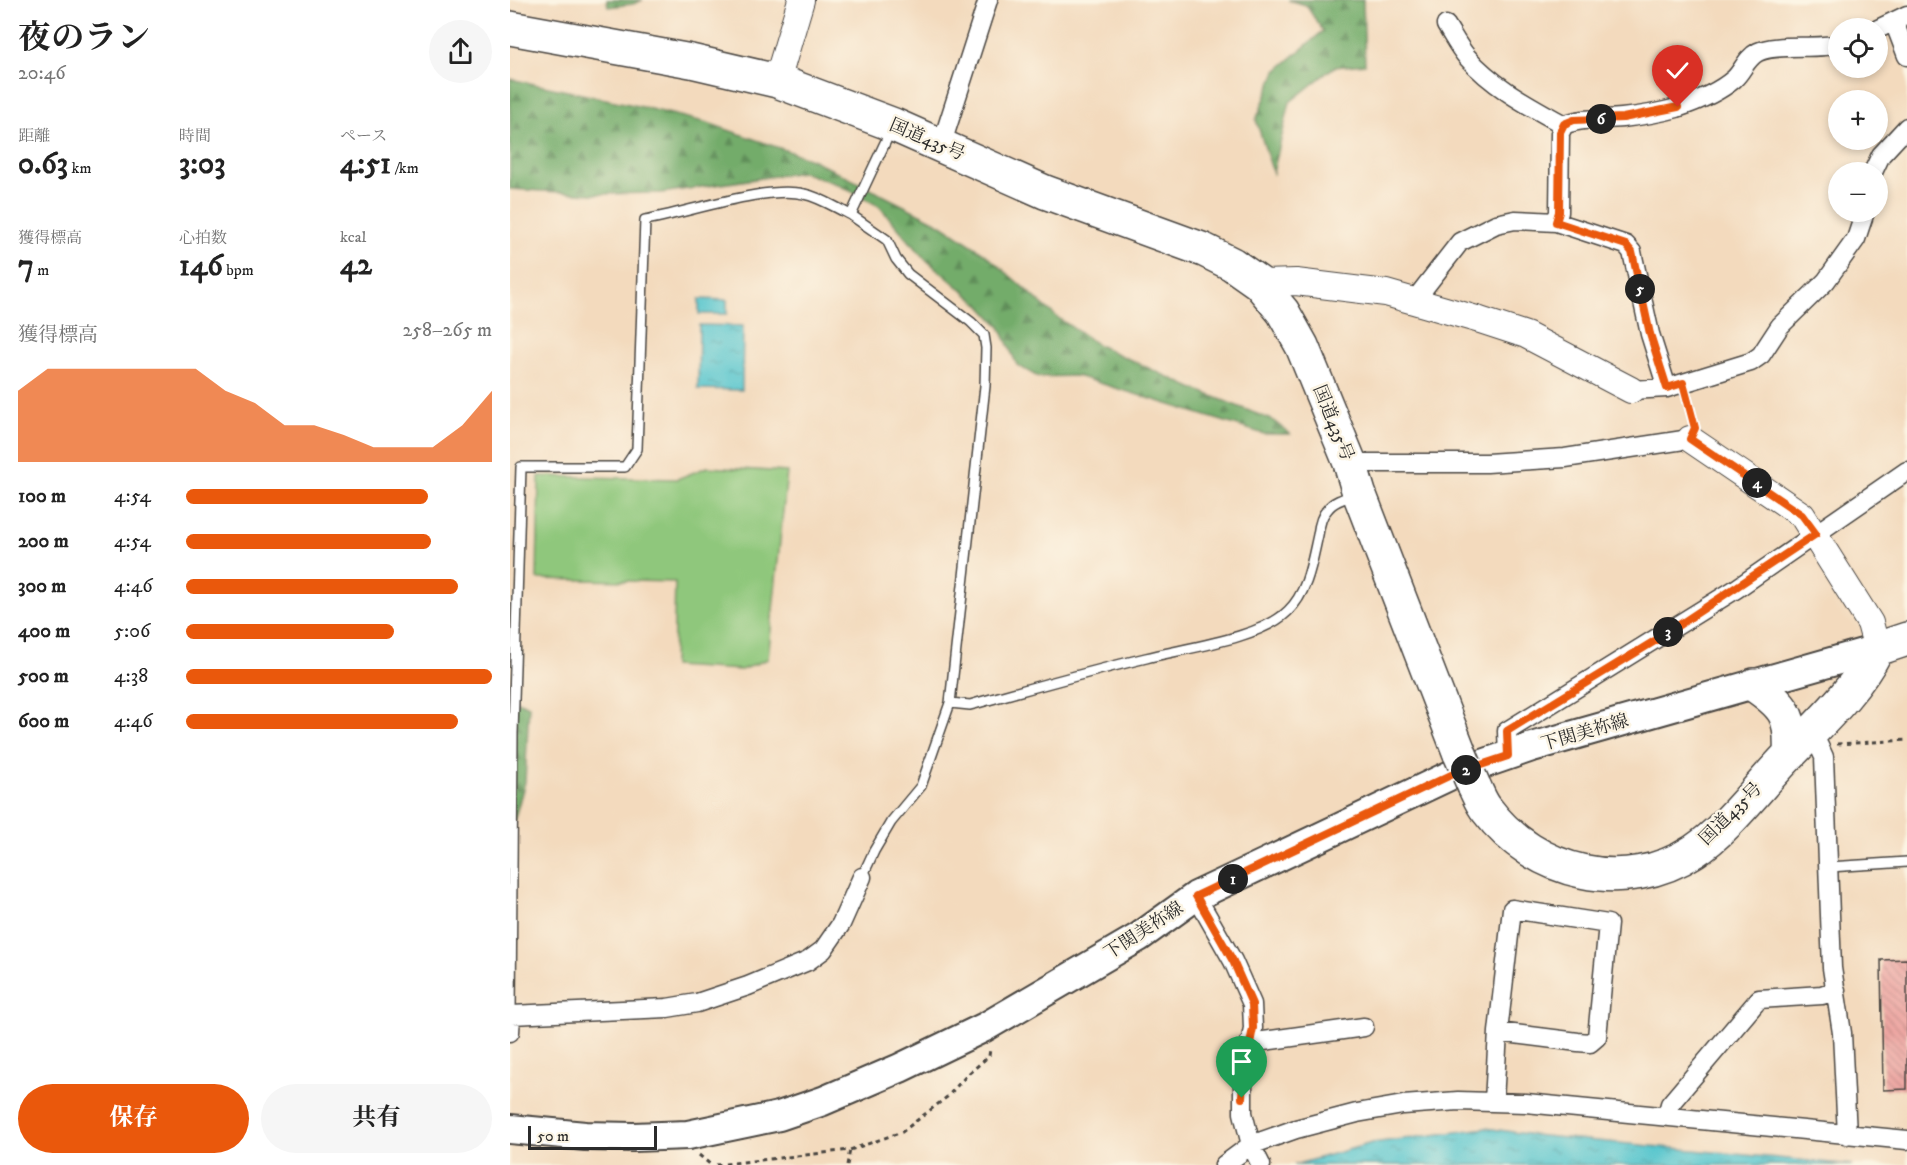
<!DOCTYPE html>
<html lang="ja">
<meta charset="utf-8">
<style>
:root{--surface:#fff;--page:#f6f6f6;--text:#222;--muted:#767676;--accent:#ea580c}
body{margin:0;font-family:"IM FELL DW Pica","Noto Serif JP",serif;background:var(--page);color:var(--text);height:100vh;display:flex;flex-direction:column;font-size:22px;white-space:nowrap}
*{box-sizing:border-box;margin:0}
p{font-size:20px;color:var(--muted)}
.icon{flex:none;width:33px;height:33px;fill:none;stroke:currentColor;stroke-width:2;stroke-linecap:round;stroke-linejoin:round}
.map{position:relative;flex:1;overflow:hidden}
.sheet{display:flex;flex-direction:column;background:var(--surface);width:510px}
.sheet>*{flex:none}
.fabs{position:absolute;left:1318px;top:18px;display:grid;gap:12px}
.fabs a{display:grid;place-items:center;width:60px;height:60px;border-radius:50%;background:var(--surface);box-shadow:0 3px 9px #0003;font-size:30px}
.scale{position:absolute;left:18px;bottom:15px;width:129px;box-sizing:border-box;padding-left:6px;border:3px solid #2b2b2b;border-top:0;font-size:16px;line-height:21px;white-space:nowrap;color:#2b2b2b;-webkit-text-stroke:4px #fcf5e5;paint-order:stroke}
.pin{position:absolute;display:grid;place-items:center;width:51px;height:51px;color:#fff;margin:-62px -26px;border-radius:50% 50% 50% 0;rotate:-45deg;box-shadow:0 0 6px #0007}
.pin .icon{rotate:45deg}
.km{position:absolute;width:30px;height:30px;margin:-15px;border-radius:50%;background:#222;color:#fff;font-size:16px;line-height:30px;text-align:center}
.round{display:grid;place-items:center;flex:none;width:63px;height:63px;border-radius:32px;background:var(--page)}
.head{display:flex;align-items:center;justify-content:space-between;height:102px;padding:0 18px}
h1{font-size:33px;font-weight:700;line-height:45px}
.figures{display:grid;grid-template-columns:repeat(3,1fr);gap:9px;height:102px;padding:6px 18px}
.figures div{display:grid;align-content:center}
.figures b{font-size:30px;font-weight:700}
.figures small{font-size:16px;font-weight:400}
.figures p{font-size:16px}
.chart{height:168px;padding:12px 18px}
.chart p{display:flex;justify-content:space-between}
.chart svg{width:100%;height:108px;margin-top:6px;fill:var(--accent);opacity:.7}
.button{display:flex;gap:12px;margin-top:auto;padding:12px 18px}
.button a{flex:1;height:69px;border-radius:36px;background:var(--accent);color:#fff;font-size:24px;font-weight:700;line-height:69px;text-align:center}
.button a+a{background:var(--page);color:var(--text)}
ul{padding:0 18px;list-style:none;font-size:20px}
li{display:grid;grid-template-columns:96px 72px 1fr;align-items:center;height:45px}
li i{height:15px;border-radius:8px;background:var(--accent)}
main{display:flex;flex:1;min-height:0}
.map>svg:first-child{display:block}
.forest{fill:url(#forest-firs);stroke:#4f6c4b;stroke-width:1.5}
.park{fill:#8fc77b;stroke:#5d7953;stroke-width:1.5}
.water{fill:url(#water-ripples);stroke:#42787c;stroke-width:1.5}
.building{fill:url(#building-back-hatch)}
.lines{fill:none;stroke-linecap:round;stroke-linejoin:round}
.lane-casing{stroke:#494541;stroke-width:12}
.street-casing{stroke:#494541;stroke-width:21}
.secondary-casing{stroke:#494541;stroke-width:28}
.primary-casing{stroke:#494541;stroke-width:32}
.highway-casing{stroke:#494541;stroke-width:36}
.path{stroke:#494541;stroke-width:3;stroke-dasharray:4.5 4.5;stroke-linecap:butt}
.lane{stroke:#fff;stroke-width:9}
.street{stroke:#fff;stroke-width:18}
.secondary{stroke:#fff;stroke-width:26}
.primary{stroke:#fff;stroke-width:28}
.highway{stroke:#fff;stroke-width:33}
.highway-bridge-casing{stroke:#494541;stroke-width:36;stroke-linecap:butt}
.highway-bridge{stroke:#fff;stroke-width:33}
.route-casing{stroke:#fff;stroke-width:12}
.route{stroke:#ea580c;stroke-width:8}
.labels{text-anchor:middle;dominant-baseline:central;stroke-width:5;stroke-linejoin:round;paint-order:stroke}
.street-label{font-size:18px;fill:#2b2b2b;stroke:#fcf5e5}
</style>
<main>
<section class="sheet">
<div class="head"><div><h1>夜のラン</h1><p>20:46</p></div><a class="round"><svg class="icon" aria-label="share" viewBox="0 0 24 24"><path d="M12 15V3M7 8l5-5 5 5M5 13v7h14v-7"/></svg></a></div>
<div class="figures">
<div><p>距離</p><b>0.63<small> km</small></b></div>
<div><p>時間</p><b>3:03</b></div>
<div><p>ペース</p><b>4:51<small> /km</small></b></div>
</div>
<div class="figures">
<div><p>獲得標高</p><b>7<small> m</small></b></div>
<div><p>心拍数</p><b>146<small> bpm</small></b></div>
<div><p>kcal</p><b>42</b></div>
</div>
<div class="chart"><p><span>獲得標高</span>258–265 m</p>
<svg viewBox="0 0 160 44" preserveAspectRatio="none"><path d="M0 44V15L10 6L20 6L30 6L40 6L50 6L60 6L70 15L80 20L90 29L100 29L110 33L120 38L130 38L140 38L150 29L160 15V44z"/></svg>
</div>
<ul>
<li><b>100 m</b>4:54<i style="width:79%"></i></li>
<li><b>200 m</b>4:54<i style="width:80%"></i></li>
<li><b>300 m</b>4:46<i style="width:89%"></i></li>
<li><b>400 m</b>5:06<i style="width:68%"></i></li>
<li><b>500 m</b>4:38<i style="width:100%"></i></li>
<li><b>600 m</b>4:46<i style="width:89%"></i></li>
</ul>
<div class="button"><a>保存</a><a>共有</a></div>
</section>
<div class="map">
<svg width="1397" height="1165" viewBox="0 0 1397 1165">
<defs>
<pattern id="forest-firs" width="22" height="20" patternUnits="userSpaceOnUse" patternTransform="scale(1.5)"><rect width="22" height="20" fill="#73ac6b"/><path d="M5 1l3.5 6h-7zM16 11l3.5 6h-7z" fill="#5f8c58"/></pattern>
<pattern id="water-ripples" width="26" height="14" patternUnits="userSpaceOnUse" patternTransform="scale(1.5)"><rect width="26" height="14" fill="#59c6ce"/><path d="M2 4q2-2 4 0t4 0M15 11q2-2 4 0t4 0" fill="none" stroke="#4aa1a7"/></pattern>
<pattern id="building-back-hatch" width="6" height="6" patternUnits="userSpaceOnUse" patternTransform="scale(1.5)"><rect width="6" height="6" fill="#ec9c9a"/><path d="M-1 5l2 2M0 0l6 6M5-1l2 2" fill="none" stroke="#bf7f7e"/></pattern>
</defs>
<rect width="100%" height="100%" fill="#fcf5e5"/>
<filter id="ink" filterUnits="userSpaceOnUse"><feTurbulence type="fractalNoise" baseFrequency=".0167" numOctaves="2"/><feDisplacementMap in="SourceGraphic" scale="12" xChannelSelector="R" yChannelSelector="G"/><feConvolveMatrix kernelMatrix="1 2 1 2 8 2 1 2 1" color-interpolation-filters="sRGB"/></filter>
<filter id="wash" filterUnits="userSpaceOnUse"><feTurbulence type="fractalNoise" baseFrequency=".008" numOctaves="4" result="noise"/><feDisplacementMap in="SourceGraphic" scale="24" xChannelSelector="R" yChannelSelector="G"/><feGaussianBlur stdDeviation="1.35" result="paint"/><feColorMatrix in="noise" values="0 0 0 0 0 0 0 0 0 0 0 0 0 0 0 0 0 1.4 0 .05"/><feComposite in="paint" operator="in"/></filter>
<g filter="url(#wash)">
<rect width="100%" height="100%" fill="#f3dabd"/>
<path class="forest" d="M 97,0 L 133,0 L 123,4 L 98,7 Z
M 778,0 L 853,0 L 855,64 L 824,67 L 780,102 L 763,173 L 746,120 L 766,71 L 813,31 L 796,5 Z
M 0,79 L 124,105 L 198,123 L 301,159 L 430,224 L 474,253 L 547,317 L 588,345 L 682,388 L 762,420 L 780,434 L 754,434 L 567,376 L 528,377 L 507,365 L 490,327 L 471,306 L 414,258 L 369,206 L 327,184 L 292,172 L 151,193 L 83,194 L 0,189 Z
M 0,698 L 19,706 L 15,782 L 0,835 Z"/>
<path class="park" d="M 197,467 L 277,472 L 258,659 L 231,670 L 163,666 L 165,582 L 27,579 L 29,476 L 167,479 Z"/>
<path class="water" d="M 189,299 L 217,300 L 217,314 L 189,314 Z
M 189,325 L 233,326 L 232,390 L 188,389 Z
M 976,1128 L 1023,1135 L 1342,1165 L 784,1165 L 862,1143 Z"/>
<g id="blocks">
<path class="building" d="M 1397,959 L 1397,1089 L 1373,1090 L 1371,960 Z"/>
</g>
</g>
<g filter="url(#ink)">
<use href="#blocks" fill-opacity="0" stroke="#494541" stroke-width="1.5"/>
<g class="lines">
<defs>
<path id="lane" d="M 440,703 L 460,705 C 518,689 577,672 636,658 C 675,648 750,639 778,611 C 798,592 802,561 808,535 C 809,527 811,516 817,510 C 823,501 835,498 845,495
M 1319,867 L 1397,862
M 352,877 L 364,851 L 381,822 L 411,786 L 440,703 L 475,386 L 476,348 L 474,335 L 461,322 L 398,274 L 386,259 L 377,240 L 341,215 L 381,130
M 1,1015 L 3,733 L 11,467 L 115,467 L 127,449 L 135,220 C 177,213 255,185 294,194 C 310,197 326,208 341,215"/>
<path id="street" d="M 1384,22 L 1397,56
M 936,25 C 943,36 949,48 957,57 C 983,87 1020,106 1054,125
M 1368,29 L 1397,15
M 431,146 L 478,0
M 1363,172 L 1371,155 L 1397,127
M 1046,222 L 1116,245 L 1122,252 L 1140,334 L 1157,388
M 907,302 L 911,292 L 950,242 L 986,224 L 1005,220 L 1046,222 L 1049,212 L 1050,133 L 1054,125 C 1072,117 1093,120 1112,118 C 1130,116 1149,113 1167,108 C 1185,102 1209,92 1224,79 C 1233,71 1236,58 1248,52 C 1266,43 1305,50 1329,44
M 1121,390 L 1157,388 L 1241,362 L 1251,355 L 1270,326 L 1316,281 L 1346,239 L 1355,212
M 840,463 L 977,463 L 1055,458 L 1180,439
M 1298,737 L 1309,746 L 1314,757 L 1322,968 L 1332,1033 L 1337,1135
M 998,756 L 997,731 L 1226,589 L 1397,471
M 686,896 L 723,961 L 742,1004 L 743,1028 L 733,1079 L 733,1113 L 741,1145 L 751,1165
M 0,1032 L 1,1015 L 157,1008 L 187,1003 L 238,986 L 298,961 L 313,950 L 331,924 L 352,877
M 739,1043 L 854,1027
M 984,1101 L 988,1032 L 1002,909 L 1098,924 L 1087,1037 L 1080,1043 L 1068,1042 L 988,1032
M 1157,1115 L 1160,1104 L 1249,999 L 1312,995 L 1326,990
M 714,1165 L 741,1145 L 786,1129 L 847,1113 L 893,1105 L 948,1101 L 1016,1103 L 1397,1140"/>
<path id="secondary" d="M 267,81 L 291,0
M 749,283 L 786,282 L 876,293 L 970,320 L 1016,335 L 1121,390
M 1180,439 L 1292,515 L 1360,623 L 1367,649"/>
<path id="primary" d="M 0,1129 L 75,1136 L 123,1137 L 178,1135 L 269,1116 L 313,1101 L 390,1068 L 475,1027 L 629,937 L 686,896 L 941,775 L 1022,747 L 1367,649"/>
<path id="highway" d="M 0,28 L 181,61 L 267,81 L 384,125 L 535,192 L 694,250 L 722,264 L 749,283 L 773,312 L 792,346 L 840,463 L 849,493 L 950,754
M 1244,685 C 1275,706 1282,716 1280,754
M 964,786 C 968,794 971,803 977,810 C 1025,874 1115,896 1184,851 C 1218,829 1251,783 1280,754 C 1311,722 1347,689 1367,649 L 1397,639"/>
</defs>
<use href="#lane" class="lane-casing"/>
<use href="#street" class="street-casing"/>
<use href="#secondary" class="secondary-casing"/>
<use href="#primary" class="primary-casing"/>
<use href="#highway" class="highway-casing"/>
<path class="path" d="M 1177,399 L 1182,419
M 1327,744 L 1397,740
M 189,1155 L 201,1165
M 206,1165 L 340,1150 L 392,1132 L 437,1097 L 457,1075 L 479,1056 L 480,1049
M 337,1165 L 340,1150"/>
<use href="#lane" class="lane"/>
<use href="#street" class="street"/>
<use href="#secondary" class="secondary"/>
<use href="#primary" class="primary"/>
<use href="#highway" class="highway"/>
<defs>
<path id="highway-bridge" d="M 950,754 L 964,786"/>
</defs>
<use href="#highway-bridge" class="highway-bridge-casing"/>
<use href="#highway-bridge" class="highway-bridge"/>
</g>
</g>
<g class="lines" filter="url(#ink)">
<defs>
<path id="route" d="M 732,1098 L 733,1079 L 743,1028 L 742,1004 L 723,961 L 686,896 L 941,775 L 998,756 L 997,731 L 1148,639 L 1306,534 L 1292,515 L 1180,439 L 1185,428 L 1173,383 L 1157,388 L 1140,334 L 1122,252 L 1116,245 L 1046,222 L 1049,212 L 1050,132 L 1054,124 L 1064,120 L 1113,118 L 1168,107"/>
</defs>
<use href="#route" class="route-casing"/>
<use href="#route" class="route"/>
</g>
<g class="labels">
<g class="street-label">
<text transform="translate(417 140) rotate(23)">国道435号</text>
<text transform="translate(823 423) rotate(68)">国道435号</text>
<text transform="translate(1075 733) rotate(-16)">下関美祢線</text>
<text transform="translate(1221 814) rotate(-45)">国道435号</text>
<text transform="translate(634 931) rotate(-33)">下関美祢線</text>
</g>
</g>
</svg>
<div class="fabs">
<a><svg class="icon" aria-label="locate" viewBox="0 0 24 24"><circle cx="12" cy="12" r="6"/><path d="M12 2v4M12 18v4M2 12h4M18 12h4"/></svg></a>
<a>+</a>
<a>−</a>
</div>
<div class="scale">50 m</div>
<div class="pin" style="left:732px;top:1098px;background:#1e9e55"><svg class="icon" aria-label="arrive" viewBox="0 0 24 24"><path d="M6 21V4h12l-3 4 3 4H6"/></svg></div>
<div class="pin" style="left:1168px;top:107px;background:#d93025"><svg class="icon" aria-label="check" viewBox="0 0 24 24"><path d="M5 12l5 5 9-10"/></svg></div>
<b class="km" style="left:723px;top:879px">1</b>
<b class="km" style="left:956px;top:770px">2</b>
<b class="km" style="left:1158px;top:632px">3</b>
<b class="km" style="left:1247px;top:483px">4</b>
<b class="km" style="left:1130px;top:289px">5</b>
<b class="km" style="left:1091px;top:119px">6</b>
</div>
</main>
